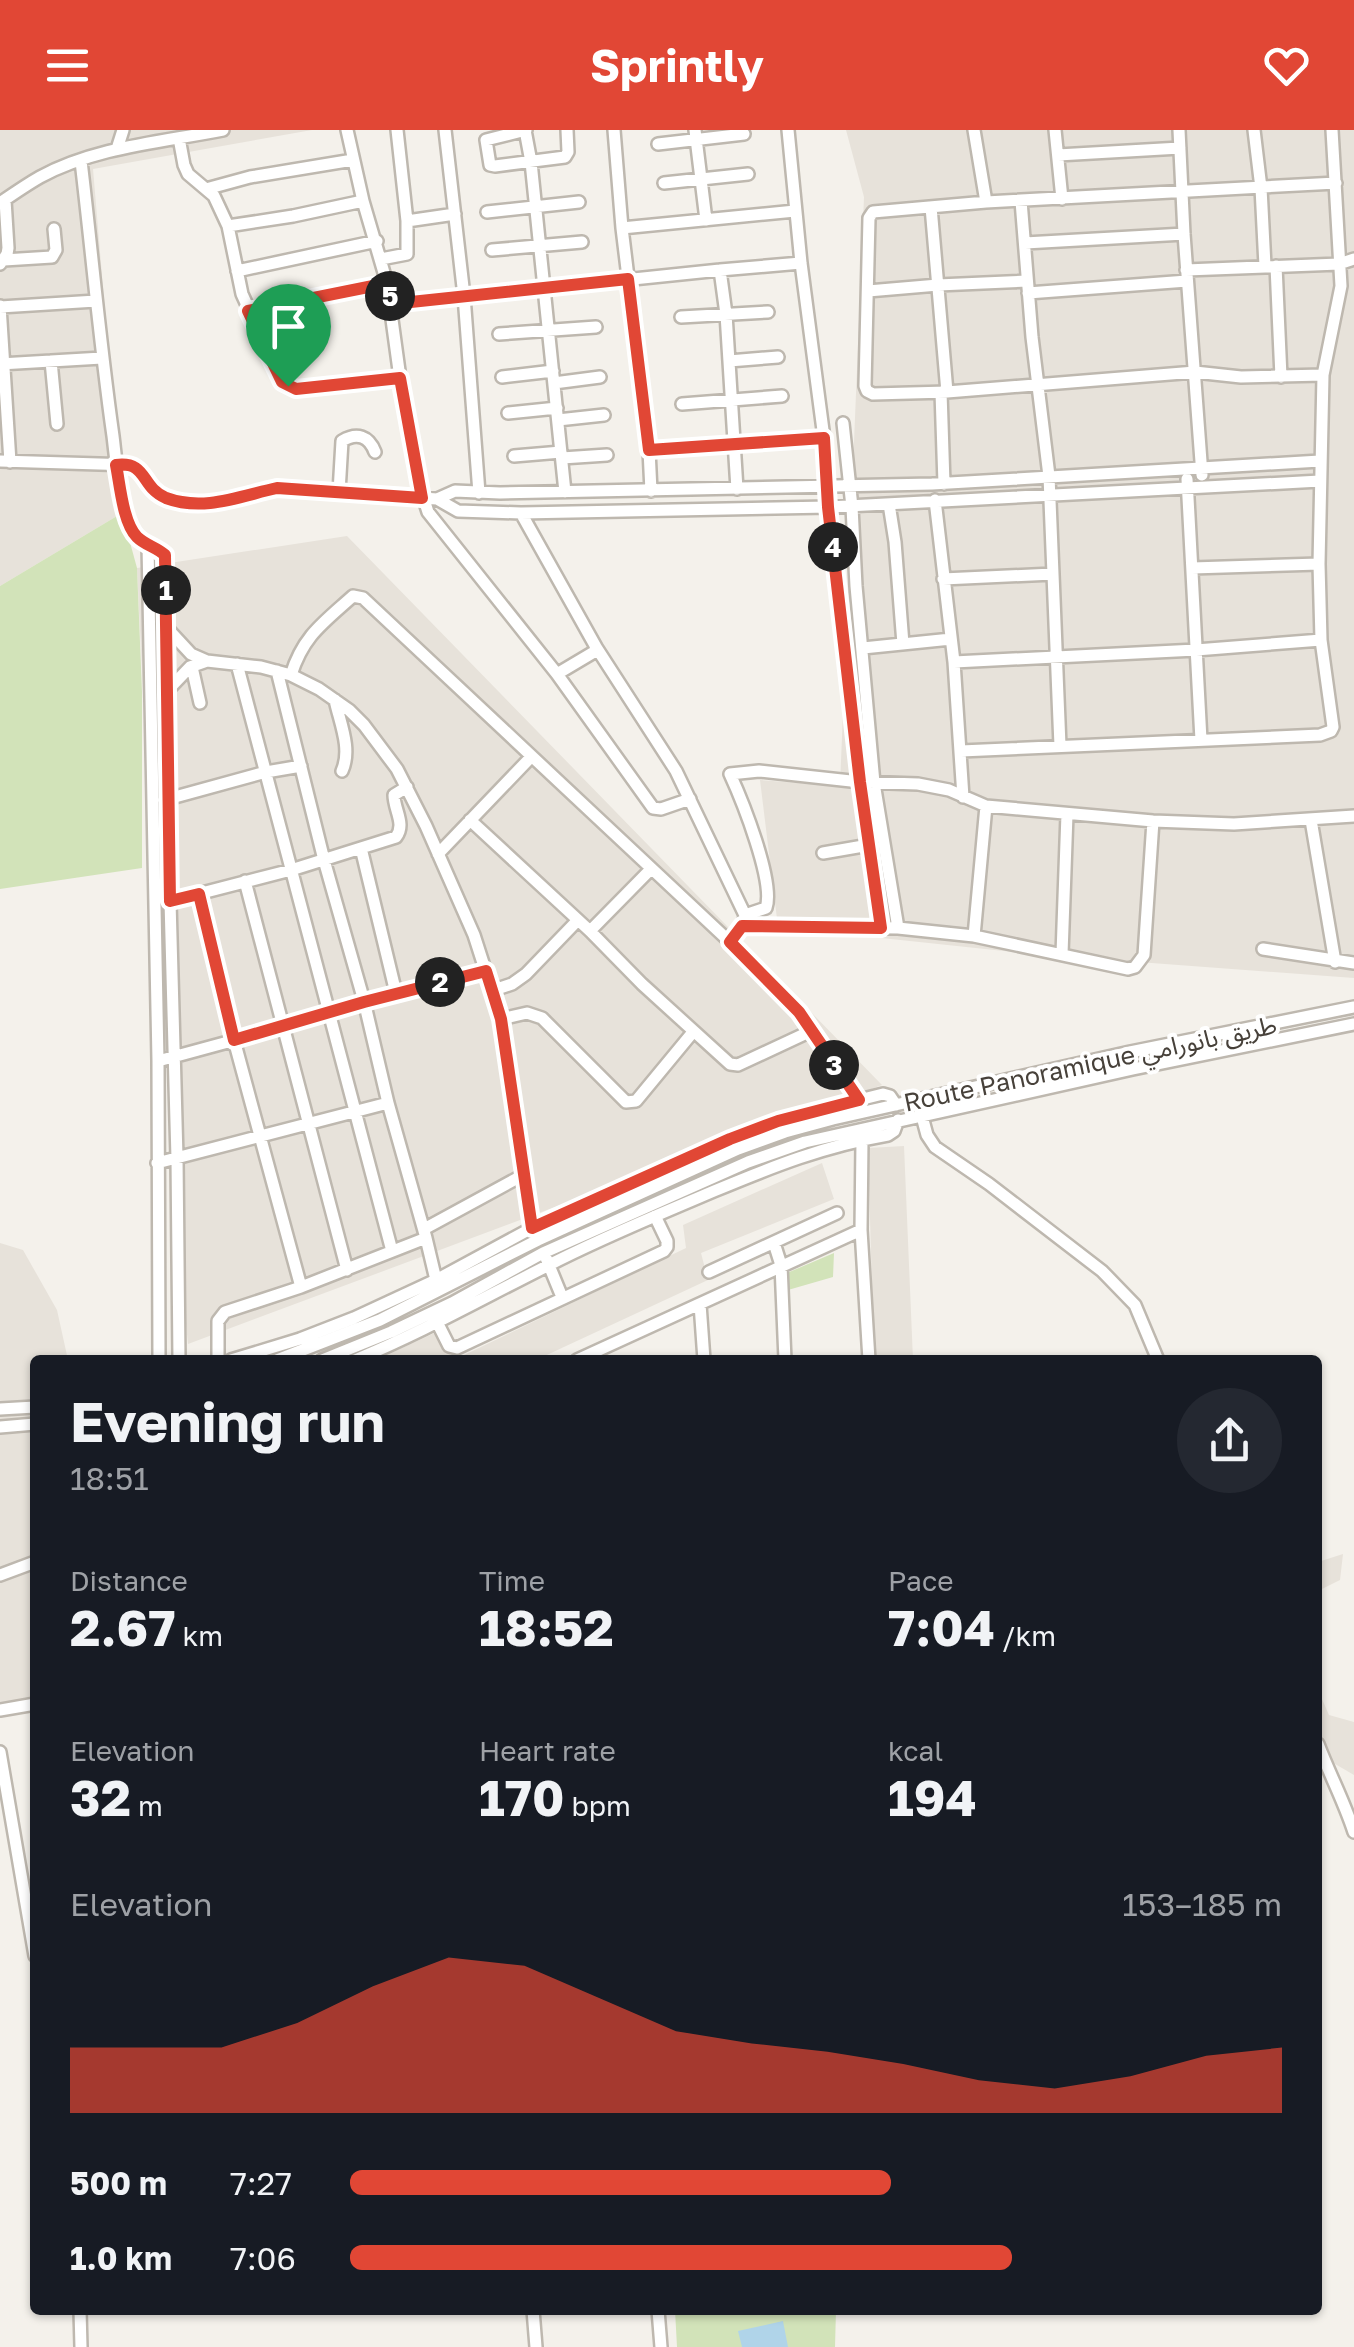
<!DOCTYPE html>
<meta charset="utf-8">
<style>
:root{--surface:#171b24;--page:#242831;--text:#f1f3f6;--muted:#9ea1a6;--accent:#e14735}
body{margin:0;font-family:"Golos Text","Noto Sans Arabic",sans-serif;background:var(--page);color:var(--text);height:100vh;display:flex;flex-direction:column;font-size:38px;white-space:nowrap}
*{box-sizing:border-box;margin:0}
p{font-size:32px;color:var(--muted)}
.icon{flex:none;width:55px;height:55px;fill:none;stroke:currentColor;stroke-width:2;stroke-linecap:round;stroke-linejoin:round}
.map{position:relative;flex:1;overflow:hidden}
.panel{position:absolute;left:30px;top:1225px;width:1292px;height:960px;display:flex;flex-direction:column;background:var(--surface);border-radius:10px;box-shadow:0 2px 8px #0004}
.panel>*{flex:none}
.pin{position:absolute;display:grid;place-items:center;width:85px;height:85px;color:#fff;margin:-102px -42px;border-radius:50% 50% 50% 0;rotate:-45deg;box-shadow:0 0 10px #0007}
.pin .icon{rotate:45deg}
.km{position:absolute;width:50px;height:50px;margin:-25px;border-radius:50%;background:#222;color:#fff;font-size:28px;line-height:50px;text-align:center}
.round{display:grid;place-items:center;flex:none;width:105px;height:105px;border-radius:52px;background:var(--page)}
.summary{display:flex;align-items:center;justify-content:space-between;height:170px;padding:0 40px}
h1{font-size:55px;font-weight:700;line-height:75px}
.stats{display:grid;grid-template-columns:repeat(3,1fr);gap:15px;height:170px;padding:10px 40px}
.stats div{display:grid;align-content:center}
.stats b{font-size:50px;font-weight:700}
.stats small{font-size:28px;font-weight:400}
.stats p{font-size:28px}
.chart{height:280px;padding:20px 40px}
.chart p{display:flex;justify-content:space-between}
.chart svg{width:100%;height:180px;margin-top:10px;fill:var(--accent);opacity:.7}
ul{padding:0 40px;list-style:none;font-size:32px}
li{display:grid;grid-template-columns:160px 120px 1fr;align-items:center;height:75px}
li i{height:25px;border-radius:12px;background:var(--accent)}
header{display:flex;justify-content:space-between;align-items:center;height:130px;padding:0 40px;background:var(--accent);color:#fff;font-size:45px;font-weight:700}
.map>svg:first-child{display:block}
.residential{fill:#e7e2da}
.green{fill:#d2e3b9}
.water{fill:#b0d4e9}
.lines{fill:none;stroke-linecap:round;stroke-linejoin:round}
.minor-casing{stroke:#beb8af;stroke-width:16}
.minor{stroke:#fff;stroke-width:11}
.route-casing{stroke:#fff;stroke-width:20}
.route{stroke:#e14735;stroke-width:12}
.labels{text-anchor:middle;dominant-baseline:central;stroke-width:8;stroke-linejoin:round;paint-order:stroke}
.street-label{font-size:25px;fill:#47413a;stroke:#fff}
</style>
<header><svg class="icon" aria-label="menu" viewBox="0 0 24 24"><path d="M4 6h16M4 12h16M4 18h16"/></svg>Sprintly<svg class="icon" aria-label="heart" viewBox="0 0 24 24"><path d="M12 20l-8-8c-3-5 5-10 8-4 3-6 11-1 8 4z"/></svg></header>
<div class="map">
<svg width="1354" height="2217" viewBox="0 0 1354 2217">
<rect width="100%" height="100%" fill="#f4f1eb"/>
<path class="residential" d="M 0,0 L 312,0 L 93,39 L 122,383 L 0,456 Z
M 846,0 L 1354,0 L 1354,848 L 1031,824 L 778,797 L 760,650 L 840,656 L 864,67 Z
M 347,406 L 882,955 L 188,1214 L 178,1114 L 170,737 L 143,562 L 137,438 Z
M 904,1016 L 913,1230 L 874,1230 L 868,1018 Z
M 822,1033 L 834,1069 L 701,1123 L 708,1150 L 536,1230 L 376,1230 L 441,1200 L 458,1228 L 686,1118 L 683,1095 Z
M 0,1113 L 23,1120 L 57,1180 L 68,1230 L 35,1230 L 35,1575 L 0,1581 Z
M 1343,1424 L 1340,1450 L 1318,1461 L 1318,1432 Z
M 1318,1560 L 1329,1585 L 1354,1592 L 1354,1645 L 1318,1624 Z"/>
<path class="green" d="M 122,383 L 137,438 L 142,562 L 142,738 L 0,759 L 0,456 Z
M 834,1123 L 833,1147 L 788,1160 L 787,1143 Z
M 675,2180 L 836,2180 L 835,2217 L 677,2217 Z"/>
<path class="water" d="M 783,2191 L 788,2217 L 742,2217 L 738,2201 Z"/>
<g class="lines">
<defs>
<path id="minor" d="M 347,0 L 363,71 L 387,153 L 400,248 L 419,354 L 428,382 L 557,544 L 653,678 L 661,679 L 690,669
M 397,0 L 407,91
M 445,0 L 464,166 L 479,363
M 525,0 L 531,32 L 565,362
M 526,0 L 486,10 L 490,35 L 495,36 L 565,27 L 568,22 L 567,0
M 614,0 L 622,98 L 649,320 L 824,308
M 695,0 L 706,90
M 788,0 L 801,133 L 824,308 L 829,377 L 860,652 L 881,798
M 974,0 L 986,72
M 1055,0 L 1062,69
M 1179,0 L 1184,104 L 1202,345
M 1254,0 L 1261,58 L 1265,136
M 179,8 L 184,35 L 188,44 L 214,66 L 228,96 L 242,164 L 282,252 L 296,259 L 400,248
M 658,14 L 744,4
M 117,19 L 123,0
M 1058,25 L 1180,18
M 81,31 C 92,123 100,215 113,306 C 116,330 120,384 134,403 C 142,414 156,416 165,425 L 170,771 L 177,1028 L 179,1230
M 664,53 L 748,44
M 206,59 L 250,47 L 353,30
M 1021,71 L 1032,207 L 1049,346 L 1060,616
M 0,73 C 13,64 26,55 40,47 C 95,17 162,12 223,0
M 931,77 L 947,262
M 487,82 L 579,72
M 228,96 L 293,86 L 363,71
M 622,98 L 795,81
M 1025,113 L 1184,104
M 492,120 L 582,112
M 381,129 L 407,124 L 407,91 L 455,84
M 4,130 L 52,127 L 56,120 L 54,99
M 0,134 L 7,124 L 8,118 L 5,70
M 1276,136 L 1281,247
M 1186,140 L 1339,134 L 1354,129
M 237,141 L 377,111
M 868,161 L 938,155 L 1027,151
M 1028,163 L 1187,151
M 392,174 L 720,140
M 0,176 L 10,332
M 0,177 L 96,171
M 248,181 L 387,153
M 681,187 L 768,182
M 499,204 L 596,197
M 51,231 L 57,294
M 729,231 L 778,227
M 0,234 L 102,228
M 1323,245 L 1241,247 L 1195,242 L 947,262 L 873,264 L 867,261 L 865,256 L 869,88 L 873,82 L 986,72 L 1336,53
M 502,247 L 553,241
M 554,253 L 600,247
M 941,262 L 944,354
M 682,274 L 782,266
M 508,283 L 557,278
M 558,290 L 604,285
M 843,293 L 852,377 L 856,456 L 874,653 L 898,798
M 649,320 L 651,361
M 514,326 L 561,322
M 562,328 L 607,325
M 0,331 L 132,335 C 144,343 146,356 159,364 C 195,387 240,366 277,358 L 437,369 L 455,361 L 500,363 L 932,354 L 1320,331
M 1187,349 L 1201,610
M 737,359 L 726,184 L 720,140 L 801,133
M 339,362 L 342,311 C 357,302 369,306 375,322
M 437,369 L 458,381 L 521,383 L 829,377 L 1320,351
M 935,370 L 954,532 L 963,667
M 889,374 L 895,412 L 903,514
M 521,383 L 596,517 L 594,522 L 557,544
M 148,415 L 158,931 L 159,1230
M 1192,438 L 1319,434
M 943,449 L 1053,444
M 166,497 L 191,524 L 207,531 L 261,537 L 291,545 L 319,559 L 349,580 L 364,595 L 397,639 L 426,696 L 474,805 L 501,889 L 527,883 L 542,888 L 626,972 L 636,971 L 693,902
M 596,517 L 676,641 L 745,785 L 744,792
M 863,518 L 951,509
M 954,532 L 1196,520 L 1321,510
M 237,534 L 392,1121
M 192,537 L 200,573
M 277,541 L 324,730 L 364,871 L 388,973 L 426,1108
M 291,545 C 303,506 323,493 353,466 L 363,468 L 730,812 L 799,882 L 859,970
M 167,561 L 190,537 L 207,531
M 335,570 C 340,593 352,619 342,641
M 961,621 L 1320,605 L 1331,601 L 1333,597 L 1321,510 L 1319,434 L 1323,245 L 1341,156 L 1332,0
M 164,670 L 266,642 L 301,636
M 470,690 L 590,801 L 642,854 L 730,934 L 738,935 L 811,901
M 1311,690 L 1335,832
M 361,718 L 396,863
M 823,723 L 869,715
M 438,724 L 531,627
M 245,751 L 347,1140
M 199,764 L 234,910 L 301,1157
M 167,772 L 291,740 L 396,707 C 406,694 394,680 394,665 L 407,657
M 745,785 L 766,778 C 775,752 742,670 730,644 L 759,641 L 860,652 L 918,654 L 949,660 L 986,676 L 1153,691 L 1234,694 L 1354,686
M 590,801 L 650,740
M 974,806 L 986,676
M 730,812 L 742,796 L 898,798 L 974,806 L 1128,839 L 1135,837 L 1144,825 L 1153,691
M 1263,819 L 1354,833
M 1062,824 L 1067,684
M 491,861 L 512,854 L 526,844 L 578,790
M 501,889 L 534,1102
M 158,931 L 283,897 L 364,871 L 486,841
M 920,979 L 927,1005 L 935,1017 L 989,1054 L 1102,1141 L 1135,1175 L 1158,1230
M 862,1010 L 861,1100 L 869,1230
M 157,1033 L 388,973
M 424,1099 L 525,1044
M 774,1113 L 781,1135 L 785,1230
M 546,1128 L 562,1167
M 709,1142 L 837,1083
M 700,1174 L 704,1230
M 438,1194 L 449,1216 L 457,1218 L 664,1121 L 667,1117 L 667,1111 L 655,1086
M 218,1230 L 218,1191 L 225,1182 L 301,1157 L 426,1108 L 436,1150
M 231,1230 L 300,1209 L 354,1188 L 436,1150 L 532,1098 L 730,1009 L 803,984 L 883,964 L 890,966 L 896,975
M 277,1230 L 380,1190 L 538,1110 L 738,1019 L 785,1002 L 833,989 L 1130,922 L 1354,877
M 322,1230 L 391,1202 L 452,1173 L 543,1123 L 748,1032 L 805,1012 L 1133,939 L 1354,894
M 355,1230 C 421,1203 483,1168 547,1136 C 601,1108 658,1085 714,1061 C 774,1036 824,1016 888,1005 L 894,1001 L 898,990
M 577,1230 L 861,1100
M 0,1279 L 35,1277
M 0,1297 L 35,1294
M 0,1445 L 35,1432
M 0,1580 L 35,1574
M 1318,1614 C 1329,1643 1344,1671 1354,1702
M 0,1622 L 35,1826
M 80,2180 L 81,2217
M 533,2180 L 536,2217
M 658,2180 L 661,2217"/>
</defs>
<use href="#minor" class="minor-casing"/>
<use href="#minor" class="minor"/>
</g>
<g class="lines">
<defs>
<path id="route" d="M 628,149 L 649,320 L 824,308 L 828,377 L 860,652 L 881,798 L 742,796 L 730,812 L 799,882 L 859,970 L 778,991 L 730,1009 L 532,1098 L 501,889 L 486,841 L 364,872 L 234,910 L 199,764 L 170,771 L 165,425 C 156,417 145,415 137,407 C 123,393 120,355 116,335 C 148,331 140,357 166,368 C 204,382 240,366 277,358 L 422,368 L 400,248 L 296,259 L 282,252 L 248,181 L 388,153 L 392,174 Z"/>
</defs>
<use href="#route" class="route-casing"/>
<use href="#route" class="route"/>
</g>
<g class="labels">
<g class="street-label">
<text transform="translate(1090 933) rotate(-12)">Route Panoramique طريق بانورامي</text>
</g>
</g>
</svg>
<div class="pin" style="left:288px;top:256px;background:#1e9e55"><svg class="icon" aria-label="arrive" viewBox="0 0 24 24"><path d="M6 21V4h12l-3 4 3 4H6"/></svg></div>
<b class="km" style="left:166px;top:460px">1</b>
<b class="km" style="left:440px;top:852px">2</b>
<b class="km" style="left:834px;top:935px">3</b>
<b class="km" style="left:833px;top:417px">4</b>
<b class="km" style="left:390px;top:166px">5</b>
<section class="panel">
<div class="summary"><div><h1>Evening run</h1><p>18:51</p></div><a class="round"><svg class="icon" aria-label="share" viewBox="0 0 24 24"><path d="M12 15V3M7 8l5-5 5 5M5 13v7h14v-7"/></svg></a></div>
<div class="stats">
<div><p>Distance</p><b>2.67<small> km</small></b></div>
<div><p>Time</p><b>18:52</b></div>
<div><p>Pace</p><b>7:04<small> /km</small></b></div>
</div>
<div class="stats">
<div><p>Elevation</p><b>32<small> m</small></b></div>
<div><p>Heart rate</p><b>170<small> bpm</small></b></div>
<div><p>kcal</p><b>194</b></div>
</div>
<div class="chart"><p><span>Elevation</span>153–185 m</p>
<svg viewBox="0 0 160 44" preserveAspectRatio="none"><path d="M0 44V28L10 28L20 28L30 22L40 13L50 6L60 8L70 16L80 24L90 27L100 29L110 32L120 36L130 38L140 35L150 30L160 28V44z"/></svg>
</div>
<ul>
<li><b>500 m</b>7:27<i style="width:58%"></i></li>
<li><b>1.0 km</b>7:06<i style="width:71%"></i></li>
</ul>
</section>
</div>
